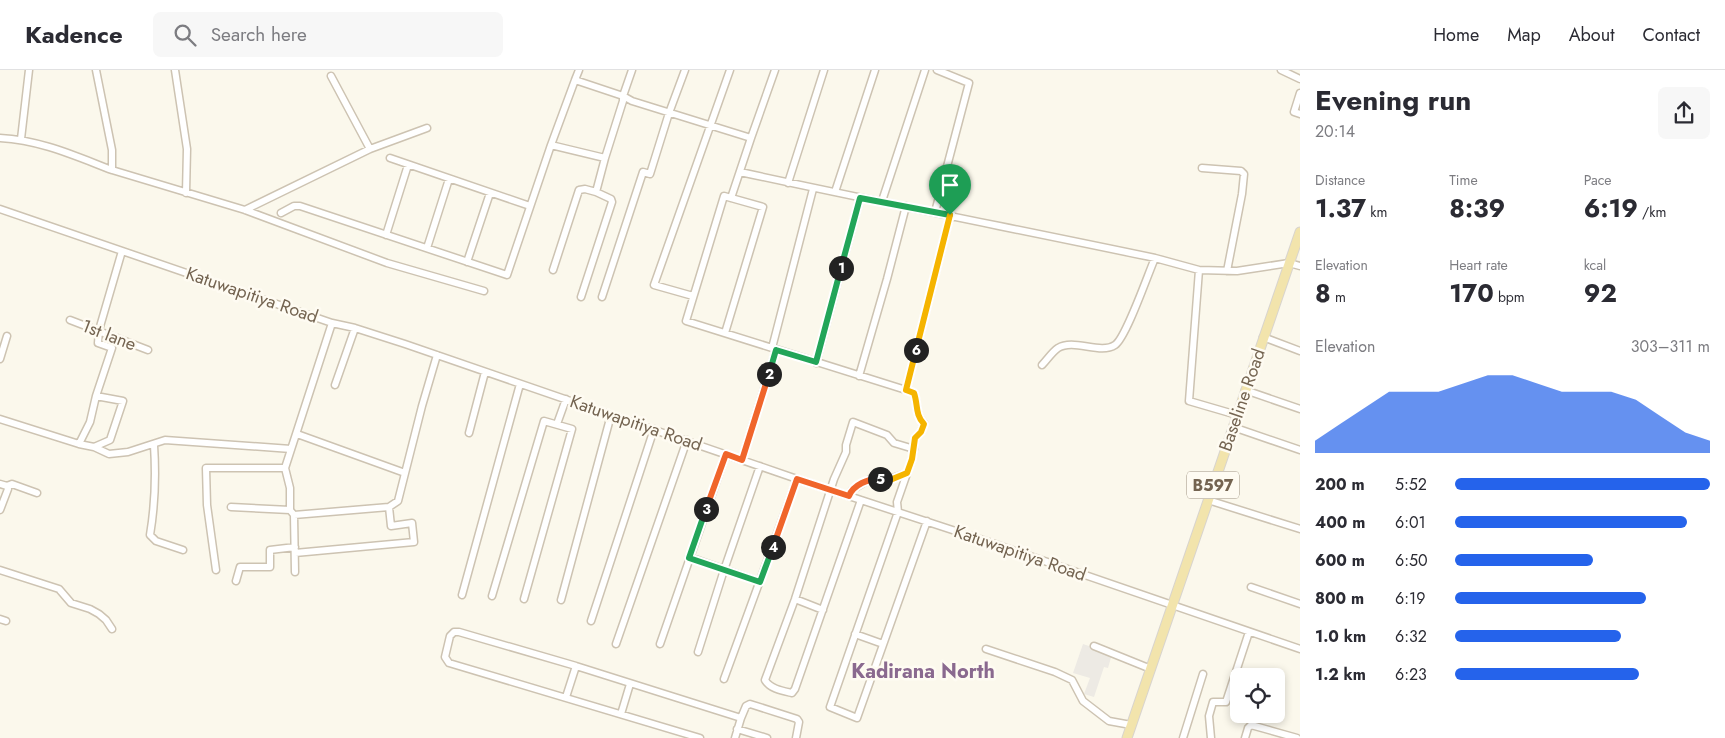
<!DOCTYPE html>
<meta charset="utf-8">
<style>
:root{--surface:#fff;--page:#f7f7f7;--text:#2b2b33;--muted:#7c7c81;--line:#e1e1e2;--accent:#2563eb}
body{margin:0;font-family:Jost,sans-serif;background:var(--page);color:var(--text);height:100vh;display:flex;flex-direction:column;font-size:19px;white-space:nowrap}
*{box-sizing:border-box;margin:0}
p{font-size:16px;color:var(--muted)}
.icon{flex:none;width:28px;height:28px;fill:none;stroke:currentColor;stroke-width:2;stroke-linecap:round;stroke-linejoin:round}
.map{position:relative;flex:1;overflow:hidden}
.panel{display:flex;flex-direction:column;background:var(--surface);width:425px}
.panel>*{flex:none}
.buttons{position:absolute;left:1230px;top:598px;display:grid;gap:10px}
.buttons a{display:grid;place-items:center;width:55px;height:55px;border-radius:8px;background:var(--surface);box-shadow:0 2px 8px #0003;font-size:25px}
.pin{position:absolute;display:grid;place-items:center;width:42px;height:42px;color:#fff;margin:-51px -21px;border-radius:50% 50% 50% 0;rotate:-45deg;box-shadow:0 0 5px #0007}
.pin .icon{rotate:45deg}
.km{position:absolute;width:25px;height:25px;margin:-12px;border-radius:50%;background:#222;color:#fff;font-size:14px;line-height:25px;text-align:center}
.round{display:grid;place-items:center;flex:none;width:52px;height:52px;border-radius:8px;background:var(--page)}
.overview{display:flex;align-items:center;justify-content:space-between;height:85px;padding:0 15px}
h1{font-size:28px;font-weight:700;line-height:38px}
.figures{display:grid;grid-template-columns:repeat(3,1fr);gap:8px;height:85px;padding:5px 15px}
.figures div{display:grid;align-content:center}
.figures b{font-size:25px;font-weight:700}
.figures small{font-size:14px;font-weight:400}
.figures p{font-size:14px}
.chart{height:140px;padding:10px 15px}
.chart p{display:flex;justify-content:space-between}
.chart svg{width:100%;height:90px;margin-top:5px;fill:var(--accent);opacity:.7}
ul{padding:0 15px;list-style:none;font-size:16px}
li{display:grid;grid-template-columns:80px 60px 1fr;align-items:center;height:38px}
li i{height:12px;border-radius:6px;background:var(--accent)}
header{display:flex;align-items:center;gap:30px;box-sizing:border-box;height:70px;padding:0 25px;background:var(--surface);border-bottom:1px solid var(--line)}
header strong{font-size:24px}
nav{display:flex;gap:28px;margin-inline-start:auto;font-size:18px}
.search{width:350px;height:45px;background:var(--page);display:flex;align-items:center;gap:12px;box-sizing:border-box;padding:0 18px;border-radius:8px;color:var(--muted);font-size:19px}
main{display:flex;flex:1;min-height:0}
.map>svg:first-child{display:block}
.industrial{fill:#edeae4}
.lines{fill:none;stroke-linecap:round;stroke-linejoin:round}
.minor-casing{stroke:#cdc3b2;stroke-width:9}
.major-casing{stroke:#d8d4ce;stroke-width:11}
.minor{stroke:#fff;stroke-width:6}
.major{stroke:#f2e4ac;stroke-width:9}
.split-1-casing{stroke:#fff;stroke-width:10}
.split-2-casing{stroke:#fff;stroke-width:10}
.split-3-casing{stroke:#fff;stroke-width:10}
.split-4-casing{stroke:#fff;stroke-width:10}
.split-5-casing{stroke:#fff;stroke-width:10}
.split-6-casing{stroke:#fff;stroke-width:10}
.split-7-casing{stroke:#fff;stroke-width:10}
.split-1{stroke:#22a559;stroke-width:6}
.split-2{stroke:#22a559;stroke-width:6}
.split-3{stroke:#f0652b;stroke-width:6}
.split-4{stroke:#22a559;stroke-width:6}
.split-5{stroke:#f0652b;stroke-width:6}
.split-6{stroke:#f5b400;stroke-width:6}
.split-7{stroke:#f5b400;stroke-width:6}
.labels{text-anchor:middle;dominant-baseline:central;stroke-width:5;stroke-linejoin:round;paint-order:stroke}
.shield{fill:#fefbf2;stroke:#9d9181;stroke-width:1}
.shield-label{font-size:16px;font-weight:bold;fill:#746451}
.street-label{font-size:18px;fill:#746451;stroke:#fefbf2}
.quarter-label{font-size:20px;font-weight:bold;fill:#8a698f;stroke:#fefbf2}
</style>
<header>
<strong>Kadence</strong>
<div class="search"><svg class="icon" aria-label="search" viewBox="0 0 24 24"><circle cx="10" cy="10" r="6"/><path d="M15 15l6 6"/></svg>Search here</div>
<nav><a>Home</a><a>Map</a><a>About</a><a>Contact</a></nav>
</header>
<main>
<div class="map">
<svg width="1300" height="668" viewBox="0 0 1300 668">
<rect width="100%" height="100%" fill="#fbf8ec"/>
<path class="industrial" d="M 1083,574 L 1112,584 L 1108,598 L 1104,597 L 1094,627 L 1084,624 L 1090,608 L 1073,603 Z"/>
<g class="lines">
<defs>
<path id="minor" d="M 96,0 L 112,80 L 112,100 L 245,140 L 387,193 L 484,221
M 175,0 L 187,79 L 186,123
M 579,0 L 575,10 L 623,26 L 632,31 L 751,68 L 731,128
M 1281,0 L 1300,9
M 331,6 L 370,79
M 575,10 L 551,75 L 605,88
M 1300,23 L 1294,42 L 1300,44
M 0,68 C 40,70 75,86 112,100
M 751,68 L 775,0
M 21,69 L 29,0
M 390,88 L 530,136
M 1202,98 L 1241,101 L 1244,104 L 1242,124 L 1227,201
M 740,102 C 878,132 1016,159 1155,188 L 1199,200 L 1237,201 L 1289,193 L 1300,196
M 788,113 L 824,0
M 835,122 L 875,0
M 882,131 L 925,0
M 0,139 L 332,253 L 355,258 L 405,274 L 797,409 L 992,473 L 1300,579
M 245,140 L 370,79 L 427,58
M 935,142 L 969,13 L 937,0
M 281,143 L 294,136 L 300,136 L 507,205 L 551,75
M 386,165 L 408,95
M 427,178 L 449,109
M 467,192 L 490,123
M 553,200 L 579,120 L 585,119 L 596,122 L 605,88 L 623,31 L 623,26 L 632,0
M 1199,200 L 1189,331 L 1237,345
M 693,226 L 654,215 L 730,0
M 581,227 L 612,132 L 611,129 L 596,122
M 602,227 L 643,102 L 650,104 L 669,43 L 685,0
M 70,250 L 148,280
M 332,253 L 285,398 L 290,418 L 290,440 L 294,445 L 389,437 L 398,431 L 422,336 L 437,285
M 725,263 L 763,137 L 724,126 L 686,251 L 906,320 L 950,145
M 1263,267 L 1300,281
M 772,278 L 813,119
M 0,289 L 7,266
M 816,293 L 860,128
M 1042,295 C 1047,290 1052,282 1058,278 C 1074,268 1100,285 1115,275 C 1126,268 1148,204 1155,188
M 859,306 L 887,209 L 906,136
M 335,315 L 355,258
M 906,320 L 914,323 C 918,334 915,345 924,353 L 921,362 L 915,368 L 912,389 L 897,432 L 898,442 L 830,637 L 857,648 L 927,451
M 1245,320 L 1300,339
M 96,326 L 90,352 L 79,374 L 94,377 L 110,370 L 123,331 L 96,326 L 112,278 L 98,273 L 99,260 L 122,181
M 0,349 L 79,374
M 557,354 L 566,329
M 1233,357 L 1300,380
M 469,363 L 485,302
M 297,364 L 405,403
M 154,375 C 156,405 155,435 150,465 L 156,471 L 183,480
M 94,377 L 109,384 L 128,382 L 165,370 L 291,379
M 742,390 L 776,280
M 0,414 L 7,416 L 12,414 L 37,423
M 849,426 L 852,420 L 870,409 L 890,409 L 907,403
M 861,430 L 795,619 L 792,623 C 783,621 770,619 765,610 L 795,529 L 834,409 L 846,382 L 846,375 L 853,352 L 887,365 L 894,373 L 914,379
M 1208,430 L 1300,459
M 231,437 L 290,440
M 0,440 L 8,419 L 7,416
M 294,445 L 295,502
M 295,483 L 414,472 L 412,453 L 391,456 L 389,437
M 689,487 L 760,512
M 0,500 L 59,519 L 71,533 L 90,539 L 99,544 L 106,550 L 112,559
M 216,500 L 207,435 L 206,398 L 285,398
M 236,511 L 240,497 L 270,497 L 270,480 L 295,477
M 1251,517 L 1300,534
M 462,525 L 520,314
M 492,526 L 544,351 L 572,359 L 524,529
M 795,529 L 823,540
M 561,530 L 611,345
M 0,549 L 6,551
M 591,551 L 654,359
M 855,564 L 883,574
M 616,574 L 687,370
M 660,574 L 726,384
M 1094,576 L 1151,599
M 986,579 L 1055,602 L 1072,610 L 1083,631 L 1109,651 L 1131,655
M 698,582 L 724,500 L 760,396
M 724,609 L 797,409
M 566,627 L 576,596
M 621,644 L 630,614
M 741,648 L 746,636 L 750,634 L 797,649 L 799,652 L 796,668
M 737,659 L 767,668
M 700,668 L 449,593 L 445,587 L 450,566 L 454,562 L 459,562 L 576,596 L 741,648 L 735,668
M 1183,668 L 1203,604
M 1211,668 L 1209,646 L 1213,632 L 1226,632 L 1249,562
M 1245,668 L 1248,658 L 1251,655 L 1297,668"/>
<path id="major" d="M 1127,668 L 1300,162"/>
</defs>
<use href="#minor" class="minor-casing"/>
<use href="#major" class="major-casing"/>
<use href="#minor" class="minor"/>
<use href="#major" class="major"/>
</g>
<g class="lines">
<defs>
<path id="split-1" d="M 841,198 L 860,128 L 950,145"/>
<path id="split-2" d="M 769,304 L 776,280 L 816,292 L 841,198"/>
<path id="split-3" d="M 706,439 L 726,384 L 742,390 L 769,304"/>
<path id="split-4" d="M 706,439 L 689,488 L 760,512 L 773,477"/>
<path id="split-5" d="M 773,477 L 797,409 L 849,426 C 853,415 869,408 880,409"/>
<path id="split-6" d="M 880,409 L 890,410 L 907,403 L 912,389 L 915,368 L 921,362 L 924,354 C 915,345 918,334 914,323 L 906,320 L 916,280"/>
<path id="split-7" d="M 916,280 L 950,145"/>
</defs>
<use href="#split-1" class="split-1-casing"/>
<use href="#split-2" class="split-2-casing"/>
<use href="#split-3" class="split-3-casing"/>
<use href="#split-4" class="split-4-casing"/>
<use href="#split-5" class="split-5-casing"/>
<use href="#split-6" class="split-6-casing"/>
<use href="#split-7" class="split-7-casing"/>
<use href="#split-1" class="split-1"/>
<use href="#split-2" class="split-2"/>
<use href="#split-3" class="split-3"/>
<use href="#split-4" class="split-4"/>
<use href="#split-5" class="split-5"/>
<use href="#split-6" class="split-6"/>
<use href="#split-7" class="split-7"/>
</g>
<g class="labels">
<rect class="shield" x="1187" y="401.5" width="52" height="27" rx="4"/>
<g class="shield-label">
<text x="1213" y="415">B597</text>
</g>
<g class="street-label">
<text transform="translate(252 225) rotate(19)">Katuwapitiya Road</text>
<text transform="translate(109 265) rotate(21)">1st lane</text>
<text transform="translate(1242 330) rotate(-71)">Baseline Road</text>
<text transform="translate(636 353) rotate(19)">Katuwapitiya Road</text>
<text transform="translate(1020 483) rotate(19)">Katuwapitiya Road</text>
</g>
<g class="quarter-label">
<text x="923" y="601">Kadirana North</text>
</g>
</g>
</svg>
<div class="buttons">
<a><svg class="icon" aria-label="locate" viewBox="0 0 24 24"><circle cx="12" cy="12" r="6"/><path d="M12 2v4M12 18v4M2 12h4M18 12h4"/></svg></a>
</div>
<div class="pin" style="left:950px;top:145px;background:#1e9e55"><svg class="icon" aria-label="arrive" viewBox="0 0 24 24"><path d="M6 21V4h12l-3 4 3 4H6"/></svg></div>
<b class="km" style="left:841px;top:198px">1</b>
<b class="km" style="left:769px;top:304px">2</b>
<b class="km" style="left:706px;top:439px">3</b>
<b class="km" style="left:773px;top:477px">4</b>
<b class="km" style="left:880px;top:409px">5</b>
<b class="km" style="left:916px;top:280px">6</b>
</div>
<section class="panel">
<div class="overview"><div><h1>Evening run</h1><p>20:14</p></div><a class="round"><svg class="icon" aria-label="share" viewBox="0 0 24 24"><path d="M12 15V3M7 8l5-5 5 5M5 13v7h14v-7"/></svg></a></div>
<div class="figures">
<div><p>Distance</p><b>1.37<small> km</small></b></div>
<div><p>Time</p><b>8:39</b></div>
<div><p>Pace</p><b>6:19<small> /km</small></b></div>
</div>
<div class="figures">
<div><p>Elevation</p><b>8<small> m</small></b></div>
<div><p>Heart rate</p><b>170<small> bpm</small></b></div>
<div><p>kcal</p><b>92</b></div>
</div>
<div class="chart"><p><span>Elevation</span>303–311 m</p>
<svg viewBox="0 0 160 44" preserveAspectRatio="none"><path d="M0 44V38L10 30L20 22L30 14L40 14L50 14L60 10L70 6L80 6L90 10L100 14L110 14L120 14L130 18L140 26L150 34L160 38V44z"/></svg>
</div>
<ul>
<li><b>200 m</b>5:52<i style="width:100%"></i></li>
<li><b>400 m</b>6:01<i style="width:91%"></i></li>
<li><b>600 m</b>6:50<i style="width:54%"></i></li>
<li><b>800 m</b>6:19<i style="width:75%"></i></li>
<li><b>1.0 km</b>6:32<i style="width:65%"></i></li>
<li><b>1.2 km</b>6:23<i style="width:72%"></i></li>
</ul>
</section>
</main>
